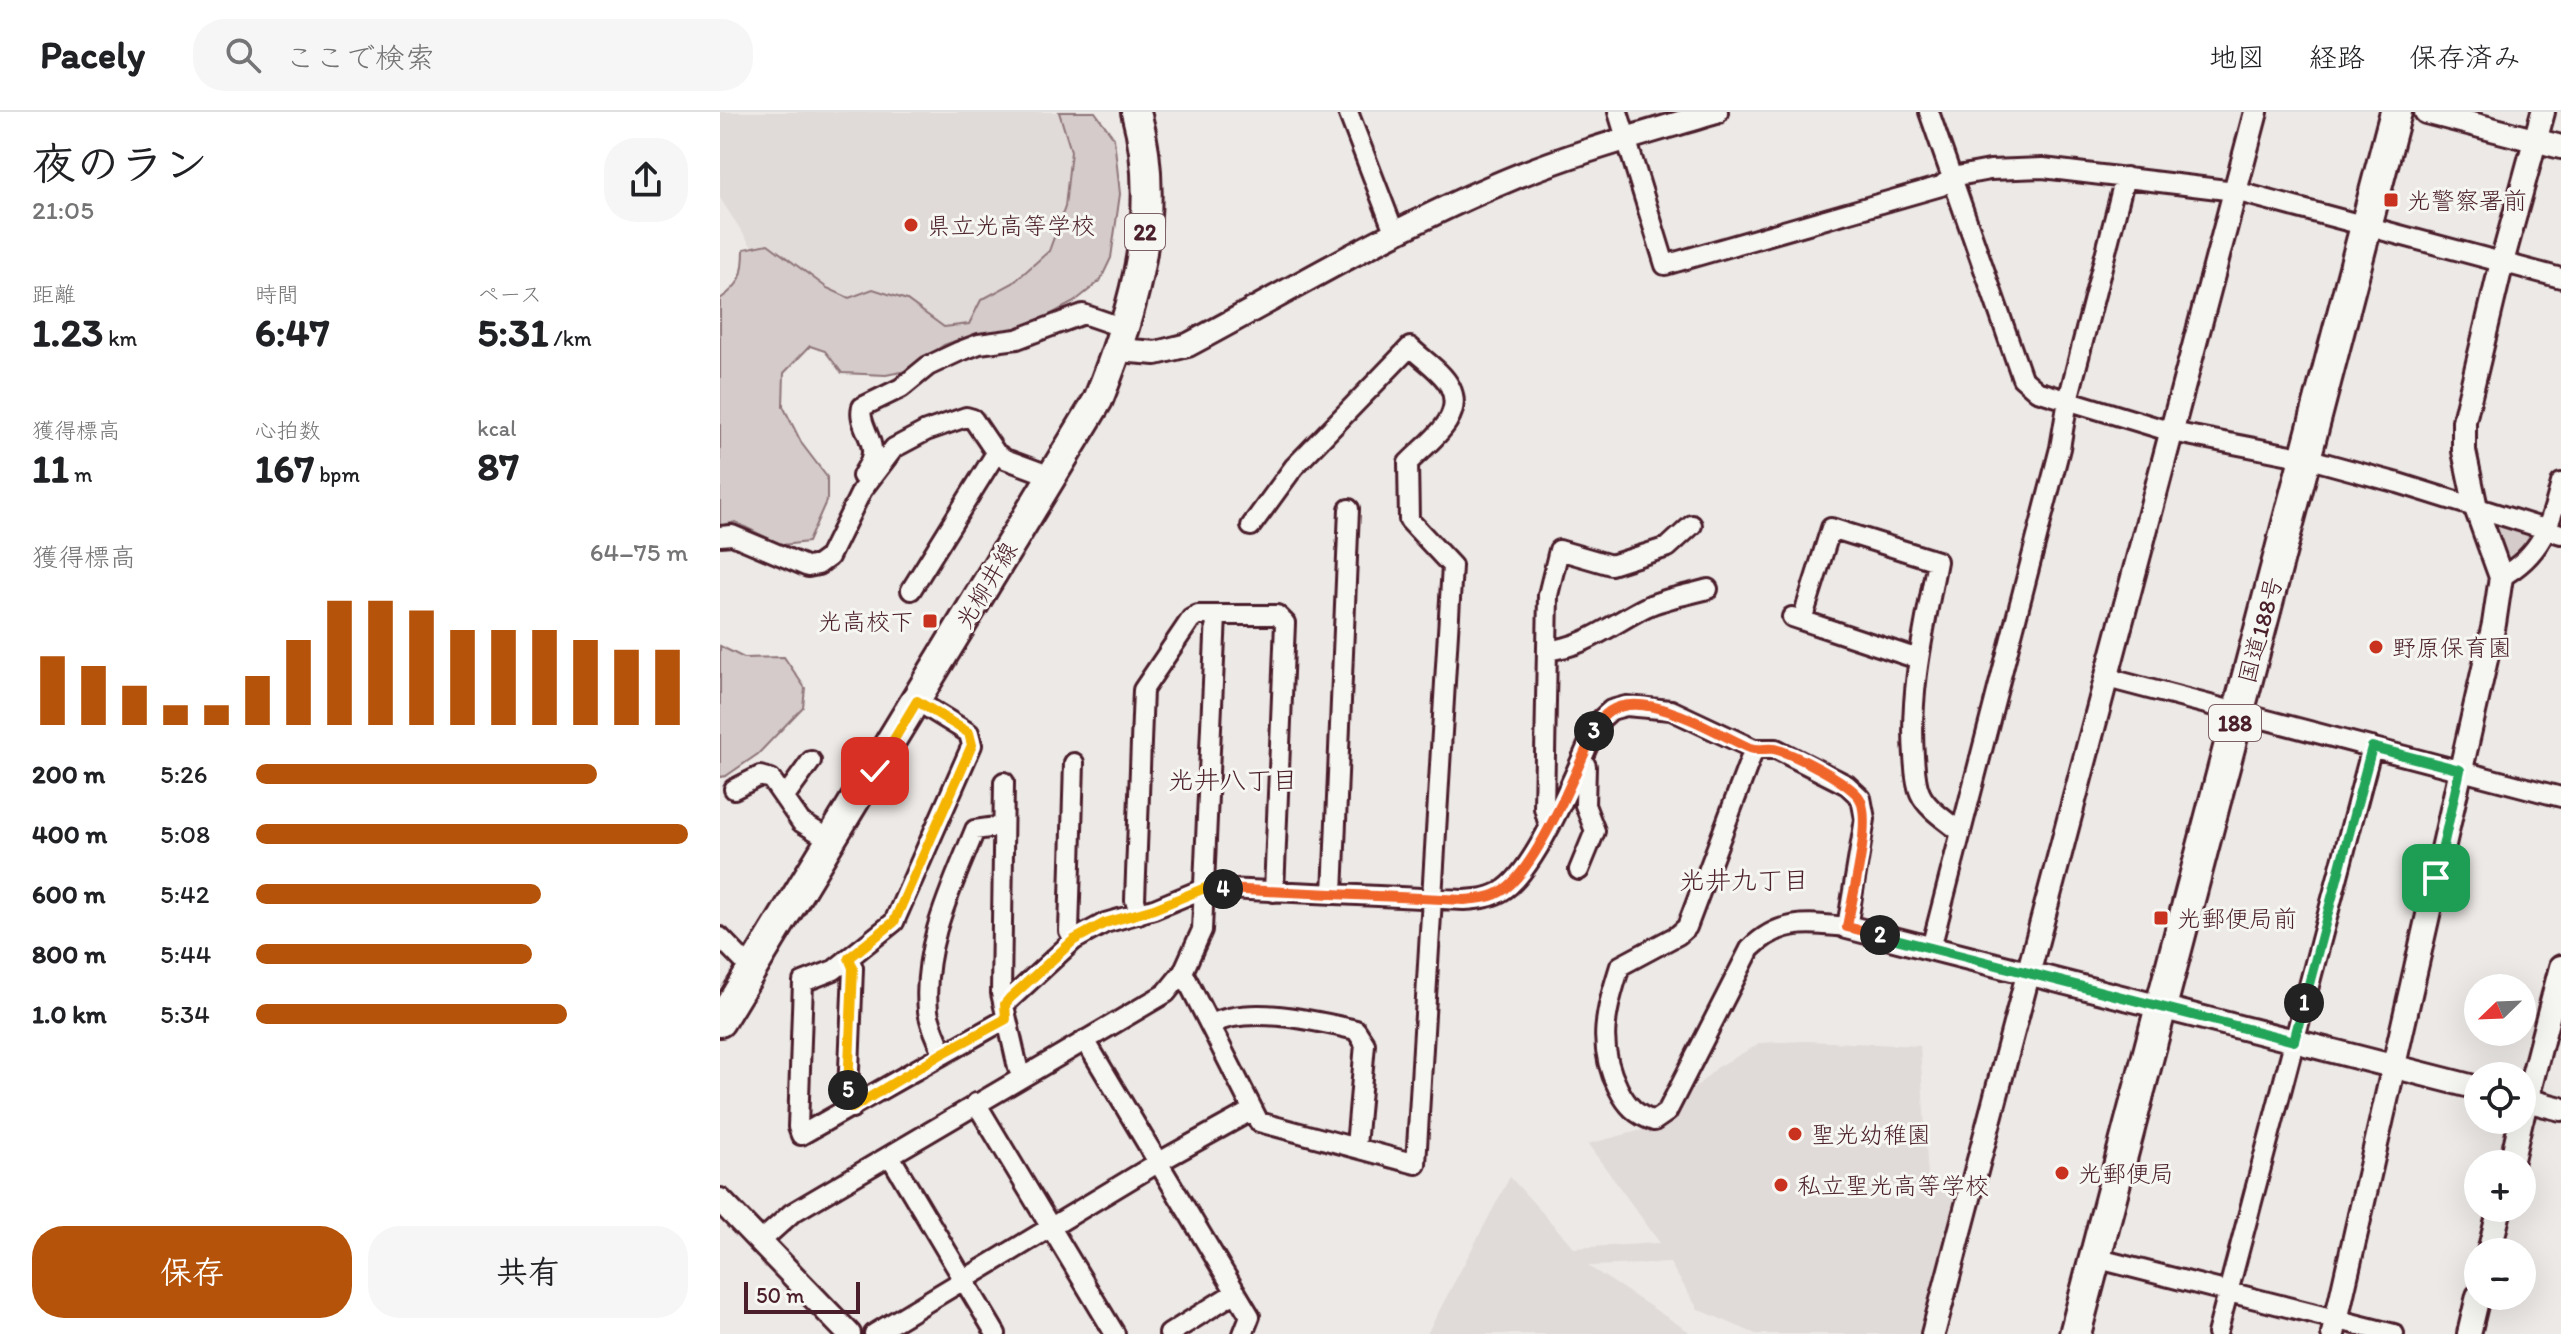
<!DOCTYPE html>
<html lang="ja">
<meta charset="utf-8">
<style>
:root{--surface:#fff;--page:#f6f6f6;--text:#202124;--muted:#757577;--line:#e0e0e0;--accent:#b45309}
body{margin:0;font-family:Itim,"Klee One",sans-serif;background:var(--page);color:var(--text);height:100vh;display:flex;flex-direction:column;font-size:30px;white-space:nowrap}
*{box-sizing:border-box;margin:0}
p{font-size:26px;color:var(--muted)}
.icon{flex:none;width:44px;height:44px;fill:none;stroke:currentColor;stroke-width:2;stroke-linecap:round;stroke-linejoin:round}
.map{position:relative;flex:1;overflow:hidden}
.panel{display:flex;flex-direction:column;background:var(--surface);width:720px}
.panel>*{flex:none}
.needle{width:52px;rotate:247deg}
.tools{position:absolute;left:1744px;top:862px;display:grid;gap:16px}
.tools a{display:grid;place-items:center;width:72px;height:72px;border-radius:50%;background:var(--surface);box-shadow:0 8px 32px #0002;font-size:40px}
.scale{position:absolute;left:24px;bottom:20px;width:116px;box-sizing:border-box;padding-left:8px;border:4px solid #4a1f2b;border-top:0;font-size:22px;line-height:28px;white-space:nowrap;color:#4a1f2b;-webkit-text-stroke:6px #f6f6f2;paint-order:stroke}
.pin{position:absolute;display:grid;place-items:center;width:68px;height:68px;color:#fff;margin:-34px;border-radius:16px;box-shadow:0 4px 12px #0006}
.km{position:absolute;width:40px;height:40px;margin:-20px;border-radius:50%;background:#222;color:#fff;font-size:22px;line-height:40px;text-align:center}
.round{display:grid;place-items:center;flex:none;width:84px;height:84px;border-radius:32px;background:var(--page)}
.headline{display:flex;align-items:center;justify-content:space-between;height:136px;padding:0 32px}
h1{font-size:44px;font-weight:800;line-height:60px}
.figures{display:grid;grid-template-columns:repeat(3,1fr);gap:12px;height:136px;padding:8px 32px}
.figures div{display:grid;align-content:center}
.figures b{font-size:40px;font-weight:800}
.figures small{font-size:22px;font-weight:400}
.figures p{font-size:22px}
.chart{height:224px;padding:16px 32px}
.chart p{display:flex;justify-content:space-between}
.chart svg{width:100%;height:144px;margin-top:8px;stroke:var(--accent);stroke-width:6}
.primary-button{display:flex;gap:16px;margin-top:auto;padding:16px 32px}
.primary-button a{flex:1;height:92px;border-radius:32px;background:var(--accent);color:#fff;font-size:32px;font-weight:800;line-height:92px;text-align:center}
.primary-button a+a{background:var(--page);color:var(--text)}
ul{padding:0 32px;list-style:none;font-size:26px}
li{display:grid;grid-template-columns:128px 96px 1fr;align-items:center;height:60px}
li i{height:20px;border-radius:10px;background:var(--accent)}
header{display:flex;align-items:center;gap:48px;box-sizing:border-box;height:112px;padding:0 40px;background:var(--surface);border-bottom:2px solid var(--line)}
header strong{font-size:38px}
nav{display:flex;gap:44px;margin-inline-start:auto;font-size:28px}
.search{width:560px;height:72px;background:var(--page);display:flex;align-items:center;gap:20px;box-sizing:border-box;padding:0 28px;border-radius:32px;color:var(--muted);font-size:30px}
main{display:flex;flex:1;min-height:0}
.map>svg:first-child{display:block}
.built{fill:#e0dad8}
.green{fill:#d4cbca;stroke:#8f757a;stroke-width:2}
.lines{fill:none;stroke-linecap:round;stroke-linejoin:round}
.minor-casing{stroke:#4a1f2b;stroke-width:24}
.tertiary-casing{stroke:#4a1f2b;stroke-width:28}
.primary-casing{stroke:#4a1f2b;stroke-width:34}
.trunk-casing{stroke:#4a1f2b;stroke-width:36}
.minor{stroke:#f6f6f2;stroke-width:18}
.tertiary{stroke:#f6f6f2;stroke-width:22}
.primary{stroke:#f6f6f2;stroke-width:28}
.trunk{stroke:#f6f6f2;stroke-width:30}
.split-1-casing{stroke:#fff;stroke-width:16}
.split-2-casing{stroke:#fff;stroke-width:16}
.split-3-casing{stroke:#fff;stroke-width:16}
.split-4-casing{stroke:#fff;stroke-width:16}
.split-5-casing{stroke:#fff;stroke-width:16}
.split-6-casing{stroke:#fff;stroke-width:16}
.split-1{stroke:#22a559;stroke-width:10}
.split-2{stroke:#22a559;stroke-width:10}
.split-3{stroke:#f0652b;stroke-width:10}
.split-4{stroke:#f0652b;stroke-width:10}
.split-5{stroke:#f5b400;stroke-width:10}
.split-6{stroke:#f5b400;stroke-width:10}
.poi-dot{fill:#c8321e;stroke:#f6f6f2;stroke-width:3}
.labels{text-anchor:middle;dominant-baseline:central;stroke-width:6;stroke-linejoin:round;paint-order:stroke}
.shield{fill:#f6f6f2;stroke:#7e6067;stroke-width:2}
.shield-label{font-size:22px;font-weight:bold;fill:#4a1f2b}
.poi-label{font-size:24px;fill:#4a1f2b;stroke:#f6f6f2;text-anchor:start}
.street-label{font-size:24px;fill:#4a1f2b;stroke:#f6f6f2}
.neighbourhood-label{font-size:26px;fill:#4a1f2b;stroke:#f6f6f2}
</style>
<header>
<strong>Pacely</strong>
<div class="search"><svg class="icon" aria-label="search" viewBox="0 0 24 24"><circle cx="10" cy="10" r="6"/><path d="M15 15l6 6"/></svg>ここで検索</div>
<nav><a>地図</a><a>経路</a><a>保存済み</a></nav>
</header>
<main>
<section class="panel">
<div class="headline"><div><h1>夜のラン</h1><p>21:05</p></div><a class="round"><svg class="icon" aria-label="share" viewBox="0 0 24 24"><path d="M12 15V3M7 8l5-5 5 5M5 13v7h14v-7"/></svg></a></div>
<div class="figures">
<div><p>距離</p><b>1.23<small> km</small></b></div>
<div><p>時間</p><b>6:47</b></div>
<div><p>ペース</p><b>5:31<small> /km</small></b></div>
</div>
<div class="figures">
<div><p>獲得標高</p><b>11<small> m</small></b></div>
<div><p>心拍数</p><b>167<small> bpm</small></b></div>
<div><p>kcal</p><b>87</b></div>
</div>
<div class="chart"><p><span>獲得標高</span>64–75 m</p>
<svg viewBox="0 0 160 44" preserveAspectRatio="none"><path d="M5 44V23M15 44V26M25 44V32M35 44V38M45 44V38M55 44V29M65 44V18M75 44V6M85 44V6M95 44V9M105 44V15M115 44V15M125 44V15M135 44V18M145 44V21M155 44V21"/></svg>
</div>
<ul>
<li><b>200 m</b>5:26<i style="width:79%"></i></li>
<li><b>400 m</b>5:08<i style="width:100%"></i></li>
<li><b>600 m</b>5:42<i style="width:66%"></i></li>
<li><b>800 m</b>5:44<i style="width:64%"></i></li>
<li><b>1.0 km</b>5:34<i style="width:72%"></i></li>
</ul>
<div class="primary-button"><a>保存</a><a>共有</a></div>
</section>
<div class="map">
<svg width="1841" height="1222" viewBox="0 0 1841 1222">
<rect width="100%" height="100%" fill="#ece9e6"/>
<filter id="ink" filterUnits="userSpaceOnUse"><feTurbulence type="fractalNoise" baseFrequency=".0125" numOctaves="2"/><feDisplacementMap in="SourceGraphic" scale="16" xChannelSelector="R" yChannelSelector="G"/><feConvolveMatrix kernelMatrix="1 2 1 2 8 2 1 2 1" color-interpolation-filters="sRGB"/></filter>
<g filter="url(#ink)">
<path class="built" d="M 0,0 L 357,0 L 371,95 L 293,207 L 182,224 L 77,180 L 30,132 L 0,86 Z
M 1085,929 L 1200,934 L 1208,1067 L 1240,1078 L 1201,1222 L 1036,1222 L 978,1197 L 950,1151 L 868,1154 L 968,1219 L 970,1222 L 707,1222 L 790,1065 L 854,1136 L 940,1131 L 868,1032 L 946,1012 L 967,983 L 998,955 L 1041,931 Z"/>
<path class="green" d="M 339,0 L 375,0 L 394,26 L 400,82 L 391,146 L 380,169 L 354,190 L 318,209 L 268,224 L 243,226 L 224,233 L 186,259 L 166,263 L 122,261 L 105,239 L 90,234 L 64,261 L 63,294 L 82,332 L 107,365 L 107,387 L 88,430 L 62,433 L 15,410 L 0,414 L 0,187 C 21,173 24,162 24,137 L 48,132 L 107,176 L 129,186 L 153,177 L 187,188 L 224,215 L 249,212 L 261,188 L 293,171 L 329,139 L 345,95 L 351,39 Z
M 1761,392 L 1823,420 L 1783,459 Z
M 0,534 L 24,546 L 64,545 L 85,576 L 83,595 L 38,642 L 6,664 L 0,665 Z"/>
<g class="lines">
<defs>
<path id="minor" d="M 628,0 L 675,122
M 898,0 L 945,153 L 1221,74 L 1232,65 L 1270,58 L 1323,56 L 1515,79 L 1841,166
M 1209,0 L 1302,266 L 1317,279 L 1452,320 L 1586,346 L 1678,371 L 1841,422
M 142,364 C 145,358 150,352 151,346 C 157,329 137,312 142,295 L 181,276 L 208,254 L 238,240 L 259,232 L 297,227 L 363,202 L 404,216
M 0,424 L 12,423 L 88,455 L 98,453 L 109,445 L 142,378 L 174,336 L 206,319 L 246,305 L 253,307 L 276,341 L 285,347 L 331,364
M 1781,465 C 1822,442 1830,413 1841,371
M 191,478 L 276,341
M 1072,505 L 1189,544 L 1199,544
M 1082,508 L 1111,416 L 1217,449 C 1205,514 1189,578 1194,644 C 1195,655 1195,670 1200,681 C 1207,697 1226,708 1239,719
M 827,538 C 863,537 895,510 926,495 C 945,486 968,483 988,477
M 1387,566 L 1841,685
M 197,589 L 249,621 L 252,633 L 174,810 L 114,858 L 83,870 L 78,1015 L 81,1023 L 286,907
M 354,651 L 349,819 L 354,828
M 284,670 L 281,881 L 298,956 L 302,963
M 14,677 L 40,664 L 51,667 L 81,710 L 112,729
M 65,685 L 91,649
M 829,714 L 824,696 L 828,483 L 839,438 L 891,453 L 948,435 L 972,413
M 859,758 L 875,719 L 865,693 L 866,654 L 862,646
M 613,782 L 629,397
M 419,802 L 415,788 L 423,578 L 471,507 L 478,503 L 557,503 L 565,511 L 554,780
M 0,825 L 32,858
M 1211,836 L 1340,336 L 1348,288 L 1405,65
M 129,846 L 133,856 L 128,983 L 132,996
M 463,860 L 539,1010 L 696,1052 L 732,454 L 689,408 L 688,351 C 707,331 746,306 730,275 C 723,260 702,247 690,235 L 574,355 L 531,414
M 285,892 L 354,828 L 385,811 L 434,797 L 485,776 L 744,788 C 758,787 773,786 785,777 C 819,753 860,650 878,610 L 891,598 L 906,594 L 951,598 L 1034,637 L 1056,637 L 1127,673 L 1141,686 L 1145,707 L 1127,815 C 1087,811 1060,807 1030,837 L 947,1000 L 934,1009 C 916,1003 907,994 898,976 C 876,933 886,899 900,854 L 958,823 L 967,815 L 1034,637
M 490,913 C 527,892 596,909 636,918 L 645,932 L 636,1034
M 365,928 L 530,1204 L 523,1222
M 223,941 C 218,928 210,913 208,899 C 202,834 231,777 255,718 L 283,714
M 256,991 L 395,1222
M 170,1044 L 276,1222
M 41,1129 L 72,1101 L 446,881 L 463,860 L 482,818 L 496,503
M 1375,1146 L 1674,1222
M 154,1222 L 439,1050 L 531,999
M 449,1222 L 516,1180
M 1497,1222 L 1652,635"/>
<path id="tertiary" d="M 1706,0 L 1841,35
M 398,238 L 436,241 L 468,233 C 573,177 677,114 788,68 C 855,40 927,21 996,0
M 1127,815 L 1758,976
M 1802,987 L 1841,997
M 1802,1006 L 1841,855
M 1791,1052 L 1801,1008
M 0,1088 L 129,1222
M 1769,1140 L 1780,1096
M 1213,1222 L 1536,0
M 1613,1222 L 1774,512 L 1781,465 L 1756,396 L 1744,339 L 1744,309 L 1782,150 L 1823,0
M 1749,1222 L 1758,1184"/>
<path id="primary" d="M 0,910 L 378,288 C 415,196 443,98 416,0"/>
<path id="trunk" d="M 1355,1222 L 1676,0"/>
</defs>
<use href="#minor" class="minor-casing"/>
<use href="#tertiary" class="tertiary-casing"/>
<use href="#primary" class="primary-casing"/>
<use href="#trunk" class="trunk-casing"/>
<use href="#minor" class="minor"/>
<use href="#tertiary" class="tertiary"/>
<use href="#primary" class="primary"/>
<use href="#trunk" class="trunk"/>
</g>
</g>
<g class="lines" filter="url(#ink)">
<defs>
<path id="split-1" d="M 1584,891 L 1652,635 L 1740,658 L 1716,766"/>
<path id="split-2" d="M 1160,823 L 1574,929 L 1584,891"/>
<path id="split-3" d="M 874,619 C 900,558 992,620 1030,636 C 1038,639 1046,636 1054,637 C 1071,640 1136,673 1141,689 C 1151,715 1132,785 1127,815 L 1160,823"/>
<path id="split-4" d="M 503,777 L 744,788 C 758,787 773,786 785,777 C 818,753 857,658 874,619"/>
<path id="split-5" d="M 128,978 L 132,996 L 223,941 L 286,907 L 285,892 L 290,886 L 354,828 L 385,811 L 434,797 L 485,776 L 503,777"/>
<path id="split-6" d="M 128,978 L 133,856 L 129,846 L 174,810 L 252,633 L 249,621 L 197,589 L 155,659"/>
</defs>
<use href="#split-1" class="split-1-casing"/>
<use href="#split-2" class="split-2-casing"/>
<use href="#split-3" class="split-3-casing"/>
<use href="#split-4" class="split-4-casing"/>
<use href="#split-5" class="split-5-casing"/>
<use href="#split-6" class="split-6-casing"/>
<use href="#split-1" class="split-1"/>
<use href="#split-2" class="split-2"/>
<use href="#split-3" class="split-3"/>
<use href="#split-4" class="split-4"/>
<use href="#split-5" class="split-5"/>
<use href="#split-6" class="split-6"/>
</g>
<g class="poi-dot">
<rect x="1663" y="80" width="16" height="16" rx="4"/>
<circle cx="191" cy="113" r="8"/>
<rect x="202" y="501" width="16" height="16" rx="4"/>
<circle cx="1656" cy="535" r="8"/>
<rect x="1433" y="798" width="16" height="16" rx="4"/>
<circle cx="1075" cy="1022" r="8"/>
<circle cx="1342" cy="1061" r="8"/>
<circle cx="1061" cy="1073" r="8"/>
</g>
<g class="labels">
<g class="shield">
<rect x="405" y="102" width="40" height="36" rx="6"/>
<rect x="1489" y="593" width="52" height="36" rx="6"/>
</g>
<g class="shield-label">
<text x="425" y="120">22</text>
<text x="1515" y="611">188</text>
</g>
<g class="poi-label">
<text x="1687" y="88">光警察署前</text>
<text x="207" y="113">県立光高等学校</text>
<text x="194" y="509" text-anchor="end">光高校下</text>
<text x="1672" y="535">野原保育園</text>
<text x="1457" y="806">光郵便局前</text>
<text x="1091" y="1022">聖光幼稚園</text>
<text x="1358" y="1061">光郵便局</text>
<text x="1077" y="1073">私立聖光高等学校</text>
</g>
<g class="street-label">
<text transform="translate(266 473) rotate(-59)">光柳井線</text>
<text transform="translate(1540 518) rotate(-75)">国道188号</text>
</g>
<g class="neighbourhood-label">
<text x="513" y="668">光井八丁目</text>
<text x="1024" y="768">光井九丁目</text>
</g>
</g>
</svg>
<div class="tools">
<a><svg class="needle" viewBox="-14 -14 28 28"><path d="M0-13l5 13h-10z" fill="#e53935"/><path d="M0 13l5-13h-10z" fill="#757577"/></svg></a>
<a><svg class="icon" aria-label="locate" viewBox="0 0 24 24"><circle cx="12" cy="12" r="6"/><path d="M12 2v4M12 18v4M2 12h4M18 12h4"/></svg></a>
<a>+</a>
<a>−</a>
</div>
<div class="scale">50 m</div>
<div class="pin" style="left:1716px;top:766px;background:#1e9e55"><svg class="icon" aria-label="arrive" viewBox="0 0 24 24"><path d="M6 21V4h12l-3 4 3 4H6"/></svg></div>
<div class="pin" style="left:155px;top:659px;background:#d93025"><svg class="icon" aria-label="check" viewBox="0 0 24 24"><path d="M5 12l5 5 9-10"/></svg></div>
<b class="km" style="left:1584px;top:891px">1</b>
<b class="km" style="left:1160px;top:823px">2</b>
<b class="km" style="left:874px;top:619px">3</b>
<b class="km" style="left:503px;top:777px">4</b>
<b class="km" style="left:128px;top:978px">5</b>
</div>
</main>
